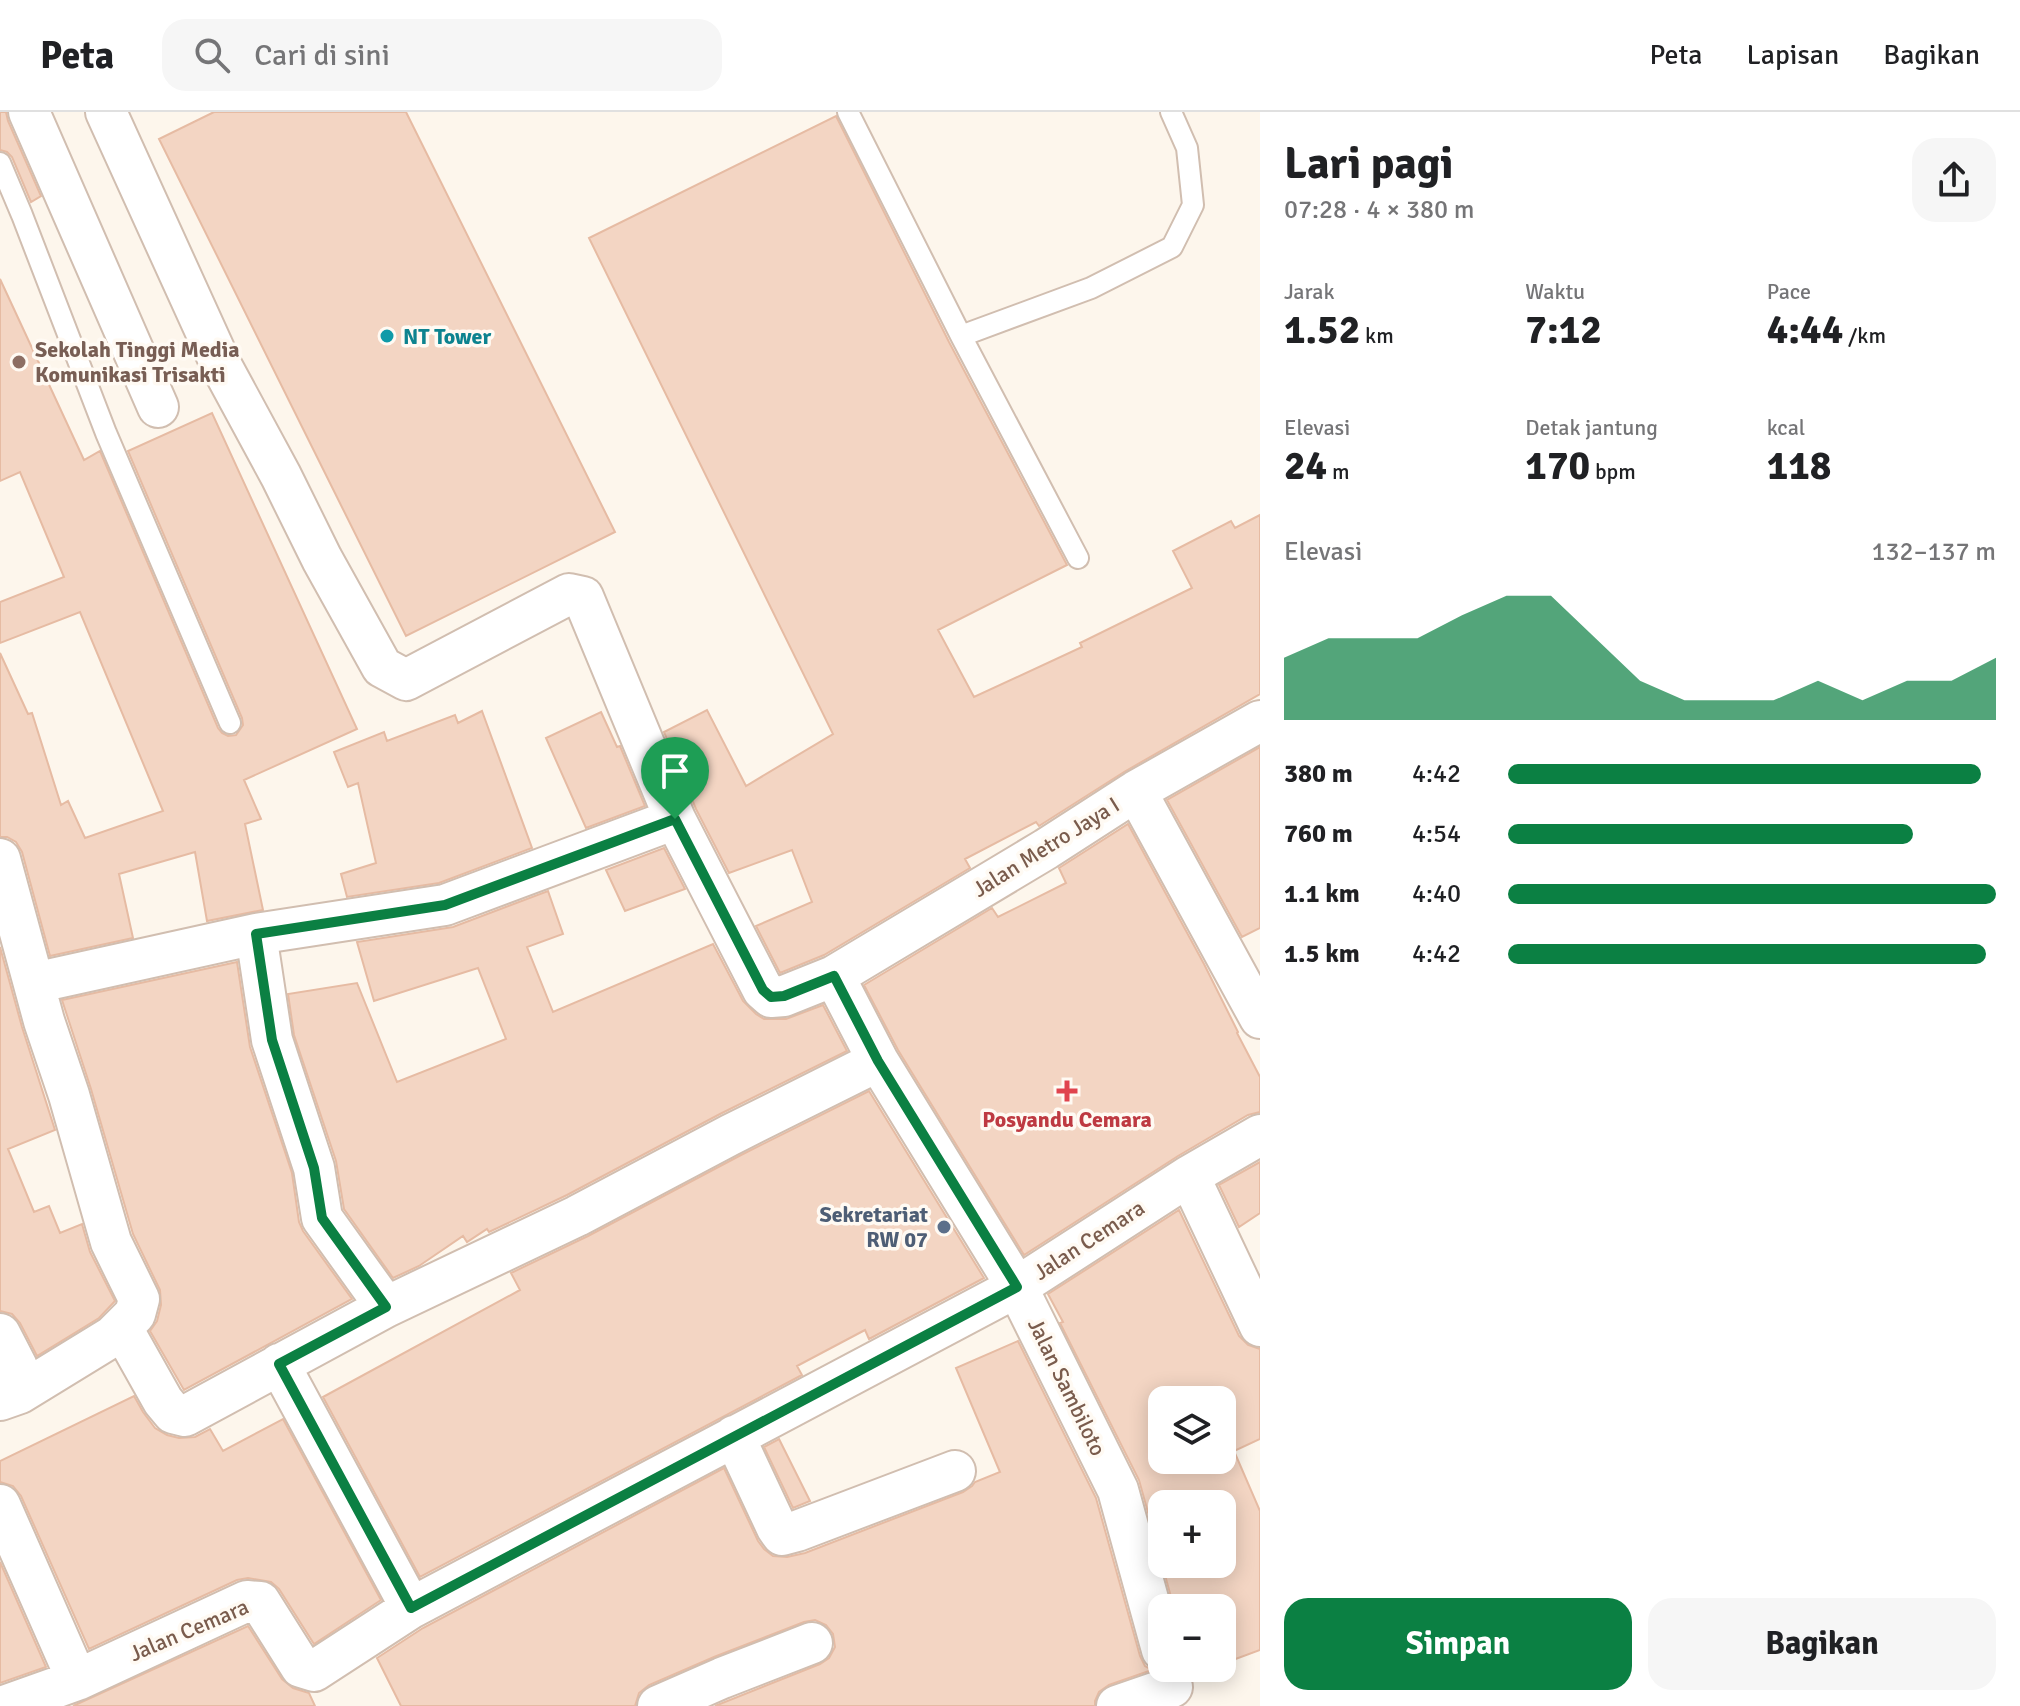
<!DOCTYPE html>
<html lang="id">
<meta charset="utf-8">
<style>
:root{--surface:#fff;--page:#f6f6f6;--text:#202124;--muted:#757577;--line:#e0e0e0;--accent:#0b8043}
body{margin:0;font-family:Signika,sans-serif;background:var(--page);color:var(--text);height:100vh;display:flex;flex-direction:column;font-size:30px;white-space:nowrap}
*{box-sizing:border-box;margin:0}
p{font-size:26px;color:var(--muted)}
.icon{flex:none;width:44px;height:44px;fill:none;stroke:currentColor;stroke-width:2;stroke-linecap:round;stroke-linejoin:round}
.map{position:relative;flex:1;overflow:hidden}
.side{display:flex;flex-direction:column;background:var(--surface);width:760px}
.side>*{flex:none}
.buttons{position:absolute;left:1148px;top:1274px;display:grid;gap:16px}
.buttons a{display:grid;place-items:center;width:88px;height:88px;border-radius:16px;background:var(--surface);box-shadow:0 4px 20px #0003;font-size:40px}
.pin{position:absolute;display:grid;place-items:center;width:68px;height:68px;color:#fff;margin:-82px -34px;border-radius:50% 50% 50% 0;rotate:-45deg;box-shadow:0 0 8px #0007}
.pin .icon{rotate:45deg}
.round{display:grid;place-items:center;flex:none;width:84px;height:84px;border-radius:24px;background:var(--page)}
.overview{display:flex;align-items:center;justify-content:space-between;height:136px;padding:0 24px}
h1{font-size:44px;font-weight:700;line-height:60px}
.figures{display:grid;grid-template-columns:repeat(3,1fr);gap:12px;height:136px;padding:8px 24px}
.figures div{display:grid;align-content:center}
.figures b{font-size:40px;font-weight:700}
.figures small{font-size:22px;font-weight:400}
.figures p{font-size:22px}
.chart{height:224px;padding:16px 24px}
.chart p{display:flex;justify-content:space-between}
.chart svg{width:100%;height:144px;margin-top:8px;fill:var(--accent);opacity:.7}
.primary-button{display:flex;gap:16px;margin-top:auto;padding:16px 24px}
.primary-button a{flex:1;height:92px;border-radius:24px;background:var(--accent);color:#fff;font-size:32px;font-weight:700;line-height:92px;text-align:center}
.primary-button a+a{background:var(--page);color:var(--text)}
ul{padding:0 24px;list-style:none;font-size:26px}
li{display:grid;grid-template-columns:128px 96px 1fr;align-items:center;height:60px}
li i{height:20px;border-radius:10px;background:var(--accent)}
header{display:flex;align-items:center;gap:48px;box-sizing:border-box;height:112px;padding:0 40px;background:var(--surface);border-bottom:2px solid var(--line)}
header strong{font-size:38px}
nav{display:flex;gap:44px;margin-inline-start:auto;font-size:28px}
.search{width:560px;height:72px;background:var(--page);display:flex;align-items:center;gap:20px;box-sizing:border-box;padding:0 28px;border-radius:24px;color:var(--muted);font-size:30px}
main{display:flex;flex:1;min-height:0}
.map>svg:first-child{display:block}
.building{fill:#f3d5c3;stroke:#e6bba3;stroke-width:2;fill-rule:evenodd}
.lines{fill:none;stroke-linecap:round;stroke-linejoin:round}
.lane-casing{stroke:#d1beb0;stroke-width:24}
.street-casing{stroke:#d1beb0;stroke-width:44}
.lane{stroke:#fff;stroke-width:20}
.street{stroke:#fff;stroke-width:40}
.route-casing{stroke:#fff;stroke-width:16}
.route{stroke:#0b8043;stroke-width:10}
.culture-dot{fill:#0f9aa8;stroke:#fffaf3;stroke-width:3}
.education-dot{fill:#8d6e63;stroke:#fffaf3;stroke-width:3}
.health-dot{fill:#e0444e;stroke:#fffaf3;stroke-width:3}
.service-dot{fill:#5c6f8a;stroke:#fffaf3;stroke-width:3}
.labels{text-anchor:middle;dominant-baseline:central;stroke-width:7;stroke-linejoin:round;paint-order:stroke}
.culture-label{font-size:22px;font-weight:bold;fill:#0d838f;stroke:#fffaf3;text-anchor:start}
.education-label{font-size:22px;font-weight:bold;fill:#785e54;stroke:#fffaf3;text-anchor:start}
.street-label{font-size:22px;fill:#7a5c4d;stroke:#fffaf3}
.health-label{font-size:22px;font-weight:bold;fill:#be3a42;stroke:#fffaf3}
.service-label{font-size:22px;font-weight:bold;fill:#4e5e75;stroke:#fffaf3;text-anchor:end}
</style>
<header>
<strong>Peta</strong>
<div class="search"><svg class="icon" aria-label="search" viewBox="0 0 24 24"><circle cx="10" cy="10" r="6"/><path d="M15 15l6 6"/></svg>Cari di sini</div>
<nav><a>Peta</a><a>Lapisan</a><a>Bagikan</a></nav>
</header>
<main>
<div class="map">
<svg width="1260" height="1594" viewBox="0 0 1260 1594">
<rect width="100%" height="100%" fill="#fdf6ec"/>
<path class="building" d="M 0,0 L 6,0 L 8,9 L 41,84 L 31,90 L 12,45 L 7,40 L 0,38 Z
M 214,0 L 406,0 L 615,420 L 406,524 L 159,27 Z
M 836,4 L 949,230 L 1067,453 L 938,518 L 974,585 L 1082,535 L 1080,531 L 1192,476 L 1173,439 L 1231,409 L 1235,416 L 1260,403 L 1260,582 L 1124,660 L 1039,714 L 1036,710 L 965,747 L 970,756 L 824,843 L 780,861 L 756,814 L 812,790 L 792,738 L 729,761 L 696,697 L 664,620 L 707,598 L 746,674 L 833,622 L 589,126 Z
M 0,167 L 84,348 L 100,339 L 218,616 L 222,621 L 228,624 L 236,623 L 243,613 L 242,606 L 128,339 L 212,301 L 357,617 L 244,668 L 261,707 L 245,712 L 263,798 L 207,809 L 195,740 L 119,762 L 133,826 L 50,844 L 22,740 L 16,730 L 7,725 L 0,725 L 0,541 L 28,602 L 32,601 L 61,693 L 68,689 L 85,726 L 163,699 L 80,500 L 0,531 L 0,490 L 64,465 L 20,360 L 0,369 Z
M 482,599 L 532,736 L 439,771 L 347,785 L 341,762 L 376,751 L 358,671 L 348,675 L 334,640 L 384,620 L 387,629 L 455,603 L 458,611 Z
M 601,600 L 617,635 L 620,634 L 645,694 L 586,716 L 546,626 Z
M 1260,635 L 1260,816 L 1242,825 L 1167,688 Z
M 1128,712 L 1204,852 L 1238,920 L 1237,921 L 1260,965 L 1260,1000 L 1248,1003 L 1178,1044 L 1024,1143 L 898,938 L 864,873 L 992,796 L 998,805 L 1066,771 L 1059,756 Z
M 664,736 L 685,777 L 625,799 L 606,758 Z
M 548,779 L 563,822 L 527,835 L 553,900 L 713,832 L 743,889 L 756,902 L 764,907 L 786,907 L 823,893 L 847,939 L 720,1002 L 567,1083 L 489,1120 L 487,1117 L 467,1130 L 463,1124 L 419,1154 L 393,1166 L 344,1097 L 336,1049 L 294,923 L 288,882 L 357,871 L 397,970 L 506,927 L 478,856 L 374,889 L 357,830 L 453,815 Z
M 0,835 L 22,915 L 55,1018 L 8,1037 L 34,1100 L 49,1094 L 60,1121 L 82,1112 L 90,1140 L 115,1189 L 99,1206 L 37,1244 L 20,1211 L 12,1202 L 0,1199 Z
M 237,850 L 250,935 L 292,1061 L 299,1110 L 303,1119 L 352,1187 L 184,1278 L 150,1219 L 157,1209 L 161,1193 L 160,1178 L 133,1122 L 91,977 L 62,888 Z
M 869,979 L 984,1166 L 869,1227 L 865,1218 L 797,1254 L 802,1263 L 420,1465 L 323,1285 L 520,1178 L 511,1161 L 588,1124 L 741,1043 Z
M 1260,1050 L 1260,1101 L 1239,1115 L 1219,1073 Z
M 1179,1098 L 1239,1224 L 1248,1233 L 1260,1237 L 1260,1327 L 1234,1339 L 1260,1399 L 1260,1538 L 1222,1552 L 1222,1496 L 1174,1496 L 1162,1452 L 1222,1452 L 1222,1392 L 1162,1392 L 1162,1451 L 1139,1368 L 1060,1211 L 1063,1210 L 1048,1182 ZM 1162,1288 L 1222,1288 L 1222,1348 L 1162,1348 Z
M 1018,1229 L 1096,1386 L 1140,1544 L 1145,1554 L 1152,1558 L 1109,1573 L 1099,1580 L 1095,1589 L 1095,1594 L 715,1594 L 820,1552 L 829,1546 L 835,1535 L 833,1522 L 826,1513 L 815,1508 L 804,1510 L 714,1545 L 649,1573 L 639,1581 L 635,1594 L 401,1594 L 377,1546 L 423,1516 L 724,1356 L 758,1429 L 764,1437 L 773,1444 L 787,1445 L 805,1441 L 963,1380 L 972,1374 L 975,1370 L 1000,1360 L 956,1256 Z
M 134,1284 L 143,1300 L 155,1316 L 167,1323 L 179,1326 L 195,1325 L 210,1317 L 223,1339 L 283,1307 L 381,1488 L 314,1532 L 279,1477 L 271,1470 L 248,1466 L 237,1468 L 89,1537 L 21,1384 L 13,1374 L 0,1370 L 0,1349 Z
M 779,1327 L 810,1389 L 793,1396 L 764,1335 Z
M 0,1450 L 46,1555 L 0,1571 Z
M 248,1514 L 282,1567 L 293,1576 L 309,1581 L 315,1594 L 73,1594 Z"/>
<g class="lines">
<defs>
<path id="lane" d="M 848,0 L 961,224 L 1078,446
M 0,51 L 22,103 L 106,321 L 230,611
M 961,224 L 1091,176 L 1172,135 L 1193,93 L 1187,36 L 1171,0"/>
<path id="street" d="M 29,0 L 158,295
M 106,0 L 222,255 L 281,364 L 322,447 L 382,555 L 406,568 L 569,482 L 583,485 L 675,707 L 763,878 L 771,885 L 784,884 L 834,864 L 1046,737 L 1136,679 L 1260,609
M 1136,679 L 1260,906
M 0,747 L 44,909 L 69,983 L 111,1130 L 139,1187 L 135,1202 L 113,1224 L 20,1281 L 0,1288
M 256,822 L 272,928 L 314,1056 L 322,1106 L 386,1195
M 834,864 L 878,949 L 1017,1175 L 1118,1378 L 1162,1538
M 34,871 L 256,822 L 445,793 L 675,707
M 1189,1064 L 1260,1214
M 122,1216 L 163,1289 L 173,1301 L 185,1304 L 386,1195 L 577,1104 L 730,1023 L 878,949
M 0,1222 L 17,1255 L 20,1281
M 279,1252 L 411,1496
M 734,1324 L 777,1416 L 782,1423 L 797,1419 L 955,1359
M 0,1393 L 77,1568
M 4,1594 L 77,1568 L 247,1489 L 260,1490 L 301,1555 L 314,1559 L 411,1496 L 1017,1175 L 1189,1064 L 1260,1023
M 658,1594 L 722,1566 L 812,1531
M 1117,1594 L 1172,1575"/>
</defs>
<use href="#lane" class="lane-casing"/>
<use href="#street" class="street-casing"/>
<use href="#lane" class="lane"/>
<use href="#street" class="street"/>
</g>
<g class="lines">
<defs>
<path id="route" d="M 675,707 L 763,878 L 771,885 L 784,884 L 834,864 L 878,949 L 1017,1175 L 411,1496 L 279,1252 L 386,1195 L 322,1106 L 314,1056 L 272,928 L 256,822 L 445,793 Z"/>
</defs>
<use href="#route" class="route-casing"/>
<use href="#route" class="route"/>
</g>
<circle class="culture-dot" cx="387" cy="224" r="8"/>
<circle class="education-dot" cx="19" cy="250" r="8"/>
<path class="health-dot" d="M1063 967h8v8h8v8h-8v8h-8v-8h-8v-8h8z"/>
<circle class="service-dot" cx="944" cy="1115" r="8"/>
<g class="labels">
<g class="culture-label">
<text x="403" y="224">NT Tower</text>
</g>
<g class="education-label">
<text x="35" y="237">Sekolah Tinggi Media<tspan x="35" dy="25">Komunikasi Trisakti</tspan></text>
</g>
<g class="street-label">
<text transform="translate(1046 735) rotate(-32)">Jalan Metro Jaya I</text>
<text transform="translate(1089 1128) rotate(-33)">Jalan Cemara</text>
<text transform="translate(1067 1275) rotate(64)">Jalan Sambiloto</text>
<text transform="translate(189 1518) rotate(-23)">Jalan Cemara</text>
</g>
<g class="health-label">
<text x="1067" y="1007">Posyandu Cemara</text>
</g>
<g class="service-label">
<text x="928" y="1102">Sekretariat<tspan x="928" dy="25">RW 07</tspan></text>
</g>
</g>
</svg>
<div class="buttons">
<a><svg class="icon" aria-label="layers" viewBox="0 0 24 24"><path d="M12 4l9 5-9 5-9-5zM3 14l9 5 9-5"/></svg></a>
<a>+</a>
<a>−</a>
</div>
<div class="pin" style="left:675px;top:707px;background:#1e9e55"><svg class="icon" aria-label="arrive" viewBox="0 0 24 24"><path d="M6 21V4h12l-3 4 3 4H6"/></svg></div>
</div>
<section class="side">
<div class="overview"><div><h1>Lari pagi</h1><p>07:28 · 4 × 380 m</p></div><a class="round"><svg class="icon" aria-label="share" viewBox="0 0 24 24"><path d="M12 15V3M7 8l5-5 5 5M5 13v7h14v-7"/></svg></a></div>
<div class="figures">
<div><p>Jarak</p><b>1.52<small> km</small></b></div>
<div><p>Waktu</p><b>7:12</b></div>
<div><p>Pace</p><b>4:44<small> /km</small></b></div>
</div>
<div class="figures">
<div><p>Elevasi</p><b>24<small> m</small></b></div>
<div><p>Detak jantung</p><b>170<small> bpm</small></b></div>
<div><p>kcal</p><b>118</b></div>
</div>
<div class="chart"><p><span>Elevasi</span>132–137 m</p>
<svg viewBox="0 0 160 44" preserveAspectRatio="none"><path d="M0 44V25L10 19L20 19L30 19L40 12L50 6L60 6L70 19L80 32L90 38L100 38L110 38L120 32L130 38L140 32L150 32L160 25V44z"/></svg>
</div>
<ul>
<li><b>380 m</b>4:42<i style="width:97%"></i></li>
<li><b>760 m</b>4:54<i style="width:83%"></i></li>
<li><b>1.1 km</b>4:40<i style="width:100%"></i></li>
<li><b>1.5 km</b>4:42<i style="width:98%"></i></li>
</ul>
<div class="primary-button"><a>Simpan</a><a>Bagikan</a></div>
</section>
</main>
